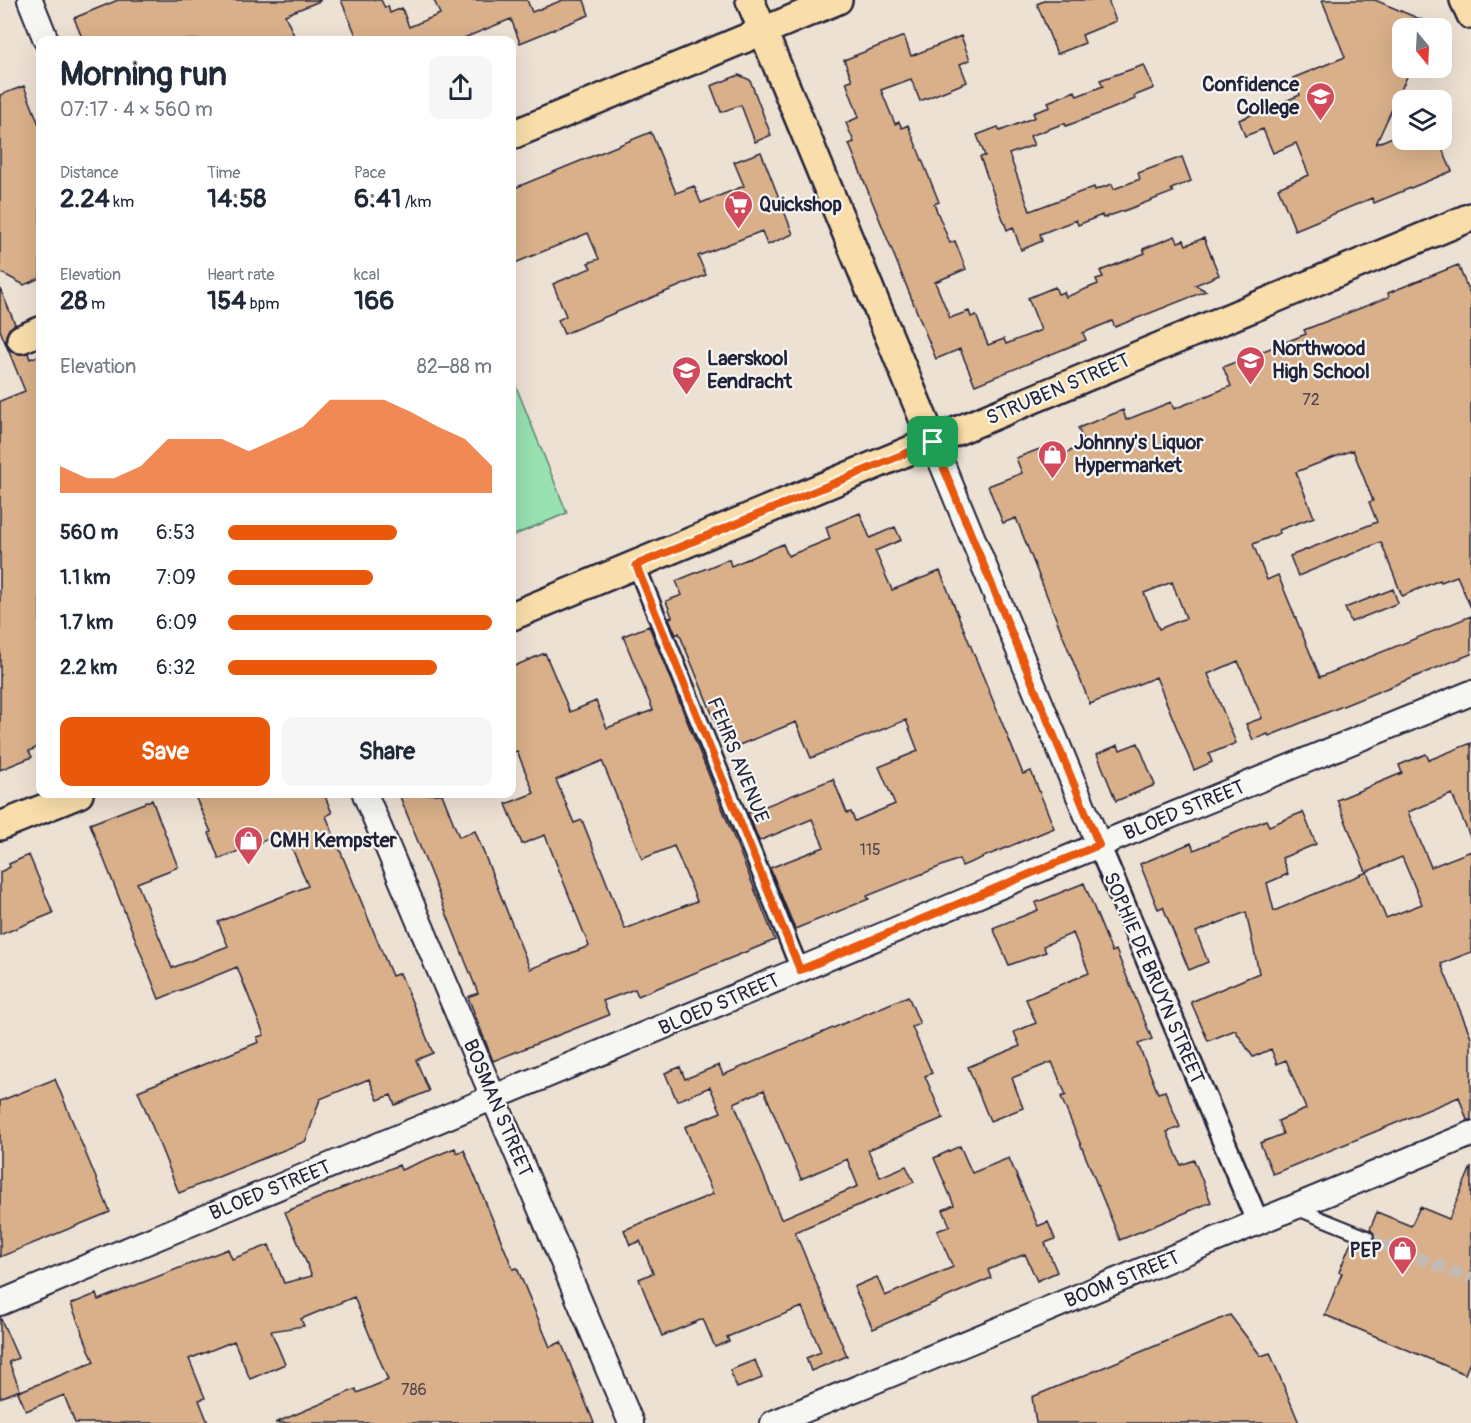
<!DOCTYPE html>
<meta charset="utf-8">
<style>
:root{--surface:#fff;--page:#f6f6f7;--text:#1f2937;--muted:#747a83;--accent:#ea580c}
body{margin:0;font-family:Pangolin,sans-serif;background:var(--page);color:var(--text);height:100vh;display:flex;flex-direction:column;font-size:22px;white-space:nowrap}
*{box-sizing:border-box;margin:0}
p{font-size:20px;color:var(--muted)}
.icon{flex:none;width:33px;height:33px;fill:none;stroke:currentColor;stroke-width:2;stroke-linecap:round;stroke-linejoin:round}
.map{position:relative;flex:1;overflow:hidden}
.panel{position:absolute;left:36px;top:36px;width:480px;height:762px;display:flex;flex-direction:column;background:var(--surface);border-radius:12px;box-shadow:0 6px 24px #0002}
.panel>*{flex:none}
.needle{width:39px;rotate:162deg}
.tools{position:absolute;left:1392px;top:18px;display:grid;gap:12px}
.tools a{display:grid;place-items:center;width:60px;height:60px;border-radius:12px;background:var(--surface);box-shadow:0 6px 24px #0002;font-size:30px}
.pin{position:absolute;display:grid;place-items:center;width:51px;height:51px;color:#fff;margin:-26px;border-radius:12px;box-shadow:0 3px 9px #0006}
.round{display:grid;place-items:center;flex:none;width:63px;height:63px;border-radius:12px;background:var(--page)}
.overview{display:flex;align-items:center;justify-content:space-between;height:102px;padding:0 24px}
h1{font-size:33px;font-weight:700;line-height:45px}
.stats{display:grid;grid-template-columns:repeat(3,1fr);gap:9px;height:102px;padding:6px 24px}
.stats div{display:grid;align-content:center}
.stats b{font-size:26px;font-weight:700}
.stats small{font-size:16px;font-weight:400}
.stats p{font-size:16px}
.chart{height:168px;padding:12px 24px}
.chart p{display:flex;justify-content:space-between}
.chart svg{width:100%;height:108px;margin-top:6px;fill:var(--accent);opacity:.7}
.cta{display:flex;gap:12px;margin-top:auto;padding:12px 24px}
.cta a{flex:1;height:69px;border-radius:12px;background:var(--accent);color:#fff;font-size:24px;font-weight:700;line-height:69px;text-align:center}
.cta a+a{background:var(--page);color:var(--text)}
ul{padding:0 24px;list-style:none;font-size:20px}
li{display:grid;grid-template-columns:96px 72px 1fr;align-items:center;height:45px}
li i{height:15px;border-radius:8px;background:var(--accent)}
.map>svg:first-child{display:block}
.green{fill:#98e1b0;stroke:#5d8276;stroke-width:1.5}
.building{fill:#d9b08a;stroke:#22223b;stroke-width:1.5;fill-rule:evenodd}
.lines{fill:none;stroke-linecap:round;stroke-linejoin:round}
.pedestrian-tunnel{stroke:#c4bbb5;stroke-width:12;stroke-dasharray:12 6;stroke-linecap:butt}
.pedestrian-casing{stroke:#22223b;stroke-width:16}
.minor-casing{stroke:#22223b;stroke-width:21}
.tertiary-casing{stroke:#22223b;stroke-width:26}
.secondary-casing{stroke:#22223b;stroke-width:28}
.primary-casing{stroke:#22223b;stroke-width:32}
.pedestrian{stroke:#f6f6f2;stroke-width:12}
.minor{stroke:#f6f6f2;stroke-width:16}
.tertiary{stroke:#f6f6f2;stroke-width:21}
.secondary{stroke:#f6f6f2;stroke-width:24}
.primary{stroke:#f9deab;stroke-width:27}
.route-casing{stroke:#fff;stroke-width:12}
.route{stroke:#ea580c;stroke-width:8}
.labels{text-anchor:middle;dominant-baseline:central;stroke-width:4.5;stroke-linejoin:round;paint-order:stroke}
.number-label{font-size:16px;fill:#50464f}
.poi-label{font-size:20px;font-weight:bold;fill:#22223b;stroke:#f6f6f2;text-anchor:start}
.street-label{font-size:20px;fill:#22223b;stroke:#f6f6f2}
</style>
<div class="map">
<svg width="1471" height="1423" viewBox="0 0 1471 1423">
<rect width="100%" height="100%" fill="#ede1d3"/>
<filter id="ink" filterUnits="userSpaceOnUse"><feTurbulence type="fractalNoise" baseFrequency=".0167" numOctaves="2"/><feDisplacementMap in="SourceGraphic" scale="12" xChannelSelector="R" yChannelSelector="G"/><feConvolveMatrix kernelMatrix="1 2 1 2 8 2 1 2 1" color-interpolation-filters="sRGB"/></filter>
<g filter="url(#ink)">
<path class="green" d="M 513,379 L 567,513 L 512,536 L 512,380 Z"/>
<path class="building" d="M 118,0 L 320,0 L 320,1 L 285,15 L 296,40 L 83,40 L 74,18 Z
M 341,0 L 381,0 L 385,8 L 388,6 L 390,13 L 402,8 L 409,27 L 440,14 L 434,0 L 527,0 L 532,12 L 563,0 L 584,0 L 589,15 L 520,43 L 511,19 L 459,40 L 358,40 Z
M 1046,0 L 1108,0 L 1116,21 L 1082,35 L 1085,43 L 1057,54 L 1037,4 Z
M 1322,0 L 1375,0 L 1441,28 L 1402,28 L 1402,68 L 1411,68 L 1376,144 L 1402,133 L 1402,140 L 1438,140 L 1452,171 L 1374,203 L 1372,198 L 1295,230 L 1278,188 L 1309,175 L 1296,143 L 1273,153 L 1263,129 L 1245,136 L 1239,120 L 1300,95 L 1293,78 L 1345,57 Z
M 904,36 L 911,56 L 961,36 L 970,60 L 960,64 L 967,82 L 920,101 L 911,79 L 881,90 L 895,124 L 899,122 L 902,128 L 908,125 L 939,202 L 934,204 L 950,243 L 955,241 L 966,269 L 935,282 L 950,318 L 969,311 L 971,317 L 976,315 L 988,345 L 1004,339 L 1006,344 L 1041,330 L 1028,298 L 1055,287 L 1058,294 L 1064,292 L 1066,297 L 1098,284 L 1096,279 L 1103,277 L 1100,271 L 1145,253 L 1143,249 L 1175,236 L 1178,242 L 1184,240 L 1186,245 L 1204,238 L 1219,275 L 1195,285 L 1206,291 L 1115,327 L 1112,321 L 1083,333 L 1086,340 L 975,385 L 960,349 L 936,359 L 849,144 L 854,142 L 846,123 L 859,117 L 846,82 L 852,80 L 844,60 Z
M 1144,65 L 1154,88 L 1134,96 L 1135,99 L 1109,110 L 1066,126 L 1065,123 L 1030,136 L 1034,145 L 1009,154 L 1030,211 L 1094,187 L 1095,190 L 1112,184 L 1114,189 L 1140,179 L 1138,173 L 1182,157 L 1191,181 L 1171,189 L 1173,192 L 1129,209 L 1103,218 L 1102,215 L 1078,225 L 1076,220 L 1040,234 L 1042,241 L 1021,250 L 1013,227 L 1007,230 L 980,157 L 985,156 L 977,135 L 998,127 L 1000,131 L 1035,117 L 1033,113 L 1050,107 L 1048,102 L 1075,91 L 1077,96 L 1103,86 L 1100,80 Z
M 739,75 L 750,80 L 771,135 L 755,142 L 741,105 L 721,112 L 711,86 Z
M 24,86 L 40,127 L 40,278 L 24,285 L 0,272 L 0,95 Z
M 651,132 L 676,193 L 694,186 L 701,203 L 744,186 L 734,162 L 761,152 L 793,234 L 767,245 L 762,231 L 698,256 L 706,275 L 564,334 L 558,320 L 566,316 L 553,284 L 591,268 L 588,263 L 599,259 L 588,233 L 515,263 L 512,254 L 512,189 Z
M 1458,265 L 1471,297 L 1471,608 L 1457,576 L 1441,582 L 1440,580 L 1402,596 L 1381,542 L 1298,576 L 1290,556 L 1377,522 L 1369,502 L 1373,501 L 1353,450 L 1296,472 L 1314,517 L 1279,530 L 1280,533 L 1253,544 L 1267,580 L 1278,575 L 1320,677 L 1471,616 L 1471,654 L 1269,736 L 1268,734 L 1253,740 L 1246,724 L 1262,718 L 1238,661 L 1208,674 L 1236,743 L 1209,754 L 1212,762 L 1194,770 L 1156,677 L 1090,704 L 1016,518 L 1003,523 L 988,486 L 1022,473 L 1016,458 L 1053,444 L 1058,456 L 1085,445 L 1078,428 L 1123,410 L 1126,420 L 1171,402 L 1174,409 L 1231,386 L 1223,367 L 1306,334 L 1304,330 L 1389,297 L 1388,293 ZM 1172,582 L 1186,618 L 1159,629 L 1144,593 Z
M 0,288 L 15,324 L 9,329 L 6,336 L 7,346 L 11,351 L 18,354 L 28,353 L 30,359 L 40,355 L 40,746 L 29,751 L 32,757 L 0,770 L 0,401 L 25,391 L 0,330 Z
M 860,513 L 870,538 L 895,527 L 901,540 L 875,551 L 892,590 L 940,571 L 1023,774 L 1031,771 L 1054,828 L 962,866 L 959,859 L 867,896 L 869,899 L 795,929 L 770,868 L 824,847 L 812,819 L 759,841 L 748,813 L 833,779 L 847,813 L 851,812 L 855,821 L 895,804 L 879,767 L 918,751 L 906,720 L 811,758 L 796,722 L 727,750 L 679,633 L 676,635 L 669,618 L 672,617 L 666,601 L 682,595 L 676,581 L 729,559 L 731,566 L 783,544 L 788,556 L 830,539 L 826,527 Z
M 1393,589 L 1398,603 L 1351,622 L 1345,608 Z
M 649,626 L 775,940 L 638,996 L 635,989 L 603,1001 L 609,1015 L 493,1061 L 468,997 L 478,993 L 399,794 L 442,794 L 459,837 L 475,831 L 530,969 L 589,946 L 545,835 L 522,844 L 506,804 L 534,793 L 517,751 L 512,753 L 512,667 L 545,653 L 570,712 L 596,701 L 607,728 L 653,710 L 623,636 ZM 602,761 L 642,859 L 674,846 L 697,901 L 625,929 L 582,820 L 574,823 L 556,780 Z
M 1138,743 L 1155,785 L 1116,801 L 1097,754 L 1118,745 L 1120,750 Z
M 1471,743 L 1471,839 L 1452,794 L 1408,812 L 1431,867 L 1471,851 L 1471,952 L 1441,964 L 1471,1037 L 1471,1120 L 1467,1120 L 1459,1097 L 1273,1174 L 1260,1143 L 1283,1134 L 1278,1121 L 1306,1109 L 1286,1060 L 1277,1064 L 1271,1049 L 1253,1057 L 1235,1030 L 1208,1041 L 1191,1002 L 1259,973 L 1246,912 L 1196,932 L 1208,962 L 1189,970 L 1163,907 L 1158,909 L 1140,864 L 1191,843 L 1194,850 L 1266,820 L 1269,826 L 1303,812 L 1316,844 L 1282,858 L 1288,874 L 1267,883 L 1274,911 L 1367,872 L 1386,918 L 1422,904 L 1402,857 L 1366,872 L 1337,800 L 1402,773 L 1399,765 L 1426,754 L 1429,760 Z
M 194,794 L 324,794 L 332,813 L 326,816 L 392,976 L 400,973 L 433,1053 L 416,1060 L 429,1091 L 395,1105 L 391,1095 L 378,1100 L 369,1079 L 320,1099 L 306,1141 L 179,1193 L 138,1091 L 259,1042 L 257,1037 L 264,1035 L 237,967 L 159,999 L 90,824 L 152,800 L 178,867 L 137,883 L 172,968 L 228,946 L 218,922 L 308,886 L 285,832 L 219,859 L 209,833 L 211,832 Z
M 29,855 L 53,913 L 0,935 L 0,872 L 10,867 L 9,864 Z
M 1084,883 L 1112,952 L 1116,950 L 1152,1039 L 1138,1044 L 1158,1093 L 1165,1091 L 1180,1127 L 1167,1132 L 1181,1165 L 1194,1160 L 1211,1202 L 1120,1240 L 1061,1097 L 1066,1095 L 1052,1062 L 1012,1078 L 1023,1108 L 990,1121 L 968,1067 L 1020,1046 L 1014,1032 L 1036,1023 L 1026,999 L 1089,973 L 1073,933 L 1043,946 L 1046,952 L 1009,965 L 993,928 L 1038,910 L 1035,903 Z
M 908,996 L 920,1024 L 912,1027 L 932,1073 L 925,1076 L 943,1118 L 868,1150 L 880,1177 L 906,1166 L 914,1182 L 795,1232 L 847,1356 L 811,1371 L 806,1358 L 821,1352 L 802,1307 L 727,1337 L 729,1341 L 715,1347 L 703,1319 L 662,1336 L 639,1279 L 653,1273 L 640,1241 L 630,1245 L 624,1230 L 713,1194 L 685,1127 L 721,1112 L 710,1087 L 677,1101 L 665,1073 L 680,1067 L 685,1079 L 719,1065 L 723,1075 ZM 764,1090 L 801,1179 L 847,1159 L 858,1186 L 781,1219 L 734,1103 Z
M 55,1079 L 110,1212 L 0,1257 L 0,1101 Z
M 960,1146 L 972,1173 L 1009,1158 L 1038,1226 L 1048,1222 L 1055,1239 L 1045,1243 L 1057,1272 L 1037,1281 L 1025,1254 L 988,1270 L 991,1278 L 873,1329 L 854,1287 L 877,1277 L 885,1296 L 953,1267 L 937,1231 L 950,1226 L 943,1210 L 954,1205 L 934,1158 Z
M 455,1148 L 457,1153 L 464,1150 L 513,1269 L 517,1268 L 550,1347 L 561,1342 L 594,1423 L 275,1423 L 356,1389 L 357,1393 L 388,1380 L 354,1297 L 301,1319 L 304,1326 L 271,1331 L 285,1364 L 250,1379 L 234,1341 L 189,1359 L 205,1398 L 199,1400 L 208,1423 L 75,1423 L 64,1395 L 26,1411 L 18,1392 L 94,1362 L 71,1304 L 96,1294 L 98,1300 L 228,1249 L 232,1259 L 269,1245 L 284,1283 L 312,1276 L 285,1212 L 399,1165 L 401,1170 Z
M 1471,1167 L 1471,1359 L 1465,1374 L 1325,1315 L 1342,1273 L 1339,1272 L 1352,1240 L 1368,1245 L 1374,1241 L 1375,1235 L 1370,1229 L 1377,1212 L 1411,1226 L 1420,1207 L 1449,1219 Z
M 1230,1315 L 1261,1356 L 1270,1353 L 1299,1423 L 1036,1423 L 1032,1397 Z
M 0,1317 L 18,1358 L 9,1362 L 20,1390 L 0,1398 Z
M 755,1360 L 762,1378 L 737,1388 L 730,1370 Z"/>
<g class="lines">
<path class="pedestrian-tunnel" d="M 1367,1237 L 1471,1279"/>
<defs>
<path id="pedestrian" d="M 1295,1208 L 1367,1237"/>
<path id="minor" d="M 636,565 L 800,970"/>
<path id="tertiary" d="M 1099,845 L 1258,1223"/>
<path id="secondary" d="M 30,0 L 46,40
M 933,442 L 1099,845
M 365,794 L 631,1423
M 0,1303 L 1099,845 L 1471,693
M 773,1423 L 1471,1134"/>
<path id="primary" d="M 750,0 L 933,442
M 1464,0 L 1471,15
M 512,135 L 838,0
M 21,339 L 40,331
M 512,616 L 1471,217
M 0,826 L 79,794"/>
</defs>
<use href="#pedestrian" class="pedestrian-casing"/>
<use href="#minor" class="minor-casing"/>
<use href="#tertiary" class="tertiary-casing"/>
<use href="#secondary" class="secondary-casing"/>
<use href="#primary" class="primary-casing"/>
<use href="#pedestrian" class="pedestrian"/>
<use href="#minor" class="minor"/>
<use href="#tertiary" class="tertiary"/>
<use href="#secondary" class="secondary"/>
<use href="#primary" class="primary"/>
</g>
</g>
<g class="lines" filter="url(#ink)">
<defs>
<path id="route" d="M 933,442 L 1099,845 L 800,970 L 636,565 Z"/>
</defs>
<use href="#route" class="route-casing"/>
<use href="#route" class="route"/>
</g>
<defs>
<symbol id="university-pin" viewBox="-11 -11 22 30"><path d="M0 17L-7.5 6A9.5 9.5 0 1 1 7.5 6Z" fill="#d1495b" stroke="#f6f6f2"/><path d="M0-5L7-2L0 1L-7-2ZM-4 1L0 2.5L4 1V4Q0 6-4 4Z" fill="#fff"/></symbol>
<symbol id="supermarket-pin" viewBox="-11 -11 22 30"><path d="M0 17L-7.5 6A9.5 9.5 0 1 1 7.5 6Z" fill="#d1495b" stroke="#f6f6f2"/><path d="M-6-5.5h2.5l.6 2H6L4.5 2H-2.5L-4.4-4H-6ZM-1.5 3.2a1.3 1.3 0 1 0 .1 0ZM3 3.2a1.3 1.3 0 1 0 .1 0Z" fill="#fff"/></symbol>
<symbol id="school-pin" viewBox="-11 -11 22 30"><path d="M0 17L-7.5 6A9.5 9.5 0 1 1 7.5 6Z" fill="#d1495b" stroke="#f6f6f2"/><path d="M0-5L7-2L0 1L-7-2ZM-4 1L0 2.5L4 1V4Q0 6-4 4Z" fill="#fff"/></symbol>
<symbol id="shop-pin" viewBox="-11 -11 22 30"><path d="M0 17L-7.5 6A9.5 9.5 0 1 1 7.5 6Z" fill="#d1495b" stroke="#f6f6f2"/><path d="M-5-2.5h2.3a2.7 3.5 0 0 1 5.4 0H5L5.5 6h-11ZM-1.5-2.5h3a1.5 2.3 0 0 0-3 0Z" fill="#fff"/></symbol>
</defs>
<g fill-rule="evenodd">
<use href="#university-pin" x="1304" y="80" width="33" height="45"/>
<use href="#supermarket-pin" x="722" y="188" width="33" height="45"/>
<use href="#school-pin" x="1234" y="344" width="33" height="45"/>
<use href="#school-pin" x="670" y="354" width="33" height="45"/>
<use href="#shop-pin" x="1036" y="438" width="33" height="45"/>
<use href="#shop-pin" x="232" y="824" width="33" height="45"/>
<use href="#shop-pin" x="1386" y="1234" width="33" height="45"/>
</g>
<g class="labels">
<g class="number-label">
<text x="1311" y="400">72</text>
<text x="870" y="850">115</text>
<text x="414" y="1390">786</text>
</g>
<g class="poi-label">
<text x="1299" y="84" text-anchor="end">Confidence<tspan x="1299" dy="23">College</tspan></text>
<text x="759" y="204">Quickshop</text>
<text x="1272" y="348">Northwood<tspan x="1272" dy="23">High School</tspan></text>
<text x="707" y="358">Laerskool<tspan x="707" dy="23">Eendracht</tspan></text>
<text x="1074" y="442">Johnny's Liquor<tspan x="1074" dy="23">Hypermarket</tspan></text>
<text x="270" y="840">CMH Kempster</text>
<text x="1382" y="1250" text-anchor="end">PEP</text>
</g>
<g class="street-label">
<text transform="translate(1058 389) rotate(-23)">STRUBEN STREET</text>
<text transform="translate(738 760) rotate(68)">FEHRS AVENUE</text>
<text transform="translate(1184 810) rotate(-22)">BLOED STREET</text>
<text transform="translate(1154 978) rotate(67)">SOPHIE DE BRUYN STREET</text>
<text transform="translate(719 1004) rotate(-23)">BLOED STREET</text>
<text transform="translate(498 1108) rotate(67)">BOSMAN STREET</text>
<text transform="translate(270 1190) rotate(-22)">BLOED STREET</text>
<text transform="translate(1122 1279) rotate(-22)">BOOM STREET</text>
</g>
</g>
</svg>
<div class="tools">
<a><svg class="needle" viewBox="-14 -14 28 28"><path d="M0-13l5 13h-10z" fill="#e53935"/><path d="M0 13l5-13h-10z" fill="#747a83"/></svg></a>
<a><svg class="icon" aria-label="layers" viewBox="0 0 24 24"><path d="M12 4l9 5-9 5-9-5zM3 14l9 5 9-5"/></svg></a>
</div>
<div class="pin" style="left:933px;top:442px;background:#1e9e55"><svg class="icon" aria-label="arrive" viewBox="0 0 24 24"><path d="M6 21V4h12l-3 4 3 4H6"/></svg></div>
<section class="panel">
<div class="overview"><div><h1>Morning run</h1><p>07:17 · 4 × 560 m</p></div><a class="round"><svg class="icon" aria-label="share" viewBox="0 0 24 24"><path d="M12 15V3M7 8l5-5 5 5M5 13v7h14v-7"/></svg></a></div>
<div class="stats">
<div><p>Distance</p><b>2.24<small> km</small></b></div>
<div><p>Time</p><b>14:58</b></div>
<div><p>Pace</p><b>6:41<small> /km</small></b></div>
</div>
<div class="stats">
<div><p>Elevation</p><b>28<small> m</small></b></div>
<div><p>Heart rate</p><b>154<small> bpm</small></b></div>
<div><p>kcal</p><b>166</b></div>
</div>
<div class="chart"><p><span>Elevation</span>82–88 m</p>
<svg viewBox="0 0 160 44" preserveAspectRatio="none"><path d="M0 44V33L10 38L20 38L30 33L40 22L50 22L60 22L70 27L80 22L90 17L100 6L110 6L120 6L130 11L140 17L150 22L160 33V44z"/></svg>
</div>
<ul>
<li><b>560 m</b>6:53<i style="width:64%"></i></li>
<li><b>1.1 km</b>7:09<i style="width:55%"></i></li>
<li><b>1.7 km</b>6:09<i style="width:100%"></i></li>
<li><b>2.2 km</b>6:32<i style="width:79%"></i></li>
</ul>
<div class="cta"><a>Save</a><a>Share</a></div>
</section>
</div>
